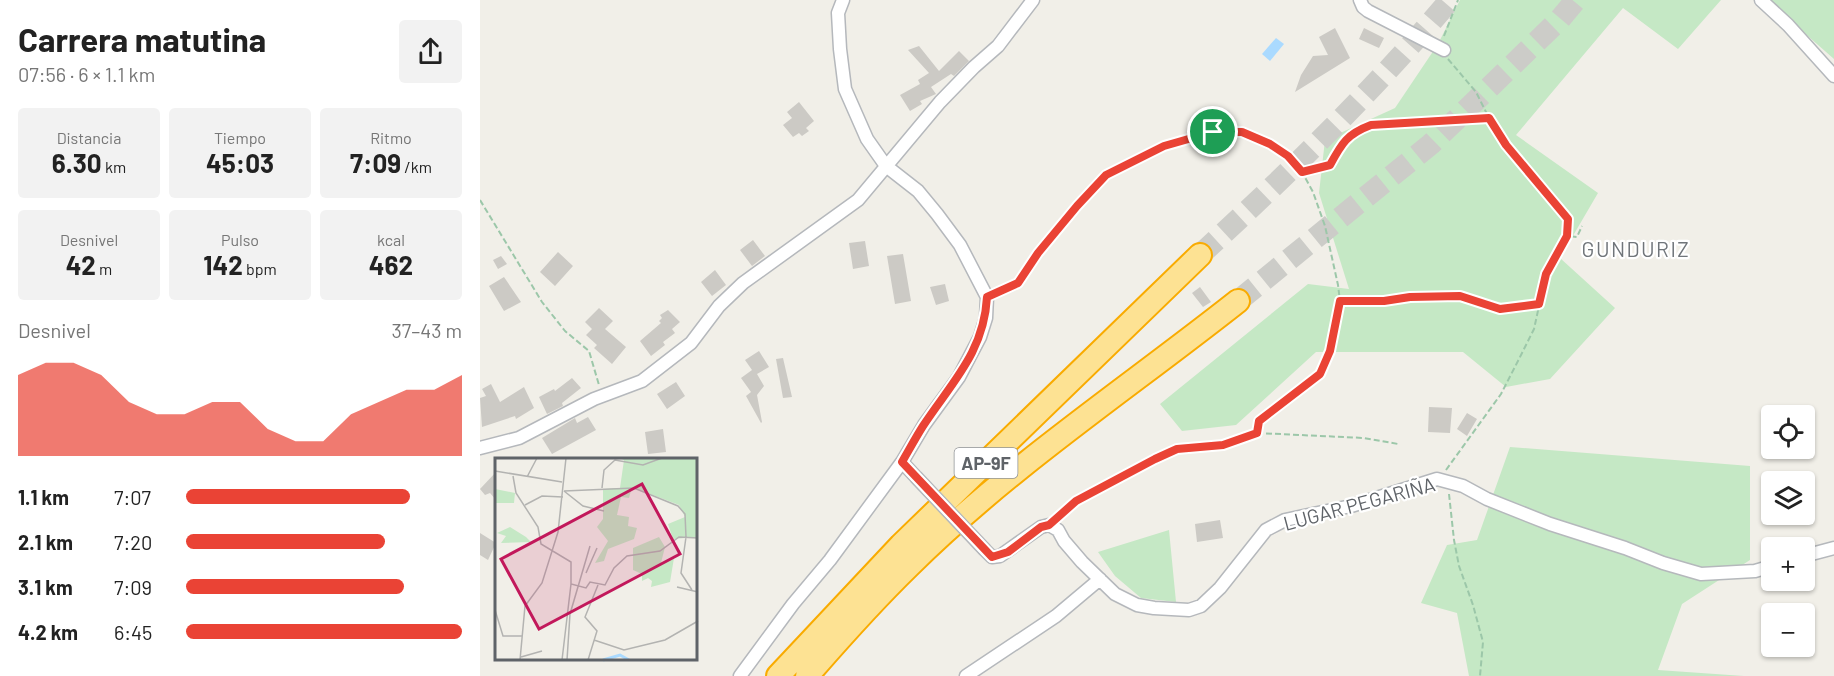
<!DOCTYPE html>
<html lang="es">
<meta charset="utf-8">
<style>
:root{--surface:#fff;--page:#f2f2f2;--text:#222;--muted:#767676;--accent:#ea4335}
body{margin:0;font-family:Barlow,sans-serif;background:var(--page);color:var(--text);height:100vh;display:flex;flex-direction:column;font-size:22px;white-space:nowrap}
*{box-sizing:border-box;margin:0}
p{font-size:20px;color:var(--muted)}
.icon{flex:none;width:33px;height:33px;fill:none;stroke:currentColor;stroke-width:2;stroke-linecap:round;stroke-linejoin:round}
.map{position:relative;flex:1;overflow:hidden}
.panel{display:flex;flex-direction:column;background:var(--surface);width:480px}
.panel>*{flex:none}
.buttons{position:absolute;left:1281px;top:405px;display:grid;gap:12px}
.buttons a{display:grid;place-items:center;width:54px;height:54px;border-radius:6px;background:var(--surface);box-shadow:0 2px 4px #0004;font-size:30px}
.pin{position:absolute;display:grid;place-items:center;width:51px;height:51px;color:#fff;margin:-26px;border:3px solid #fff;border-radius:50%;box-shadow:0 2px 6px #0007}
.round{display:grid;place-items:center;flex:none;width:63px;height:63px;border-radius:6px;background:var(--page)}
.head{display:flex;align-items:center;justify-content:space-between;height:102px;padding:0 18px}
h1{font-size:33px;font-weight:700;line-height:45px}
.figures{display:grid;grid-template-columns:repeat(3,1fr);gap:9px;height:102px;padding:6px 18px}
.figures div{display:grid;align-content:center;border-radius:6px;background:var(--page);text-align:center}
.figures b{font-size:26px;font-weight:700}
.figures small{font-size:16px;font-weight:400}
.figures p{font-size:16px}
.chart{height:168px;padding:12px 18px}
.chart p{display:flex;justify-content:space-between}
.chart svg{width:100%;height:108px;margin-top:6px;fill:var(--accent);opacity:.7}
ul{padding:0 18px;list-style:none;font-size:20px}
li{display:grid;grid-template-columns:96px 72px 1fr;align-items:center;height:45px}
li i{height:15px;border-radius:8px;background:var(--accent)}
main{display:flex;flex:1;min-height:0}
.map>svg:first-child{display:block}
.green{fill:#c5e8c5}
.water{fill:#aadaff}
.building{fill:#cccac5}
.lines{fill:none;stroke-linecap:round;stroke-linejoin:round}
.motorway-tunnel{stroke:#ccccc8;stroke-width:22;stroke-dasharray:22 11;stroke-linecap:butt}
.minor-casing{stroke:#b5b8bc;stroke-width:15}
.motorway-casing{stroke:#f9ab00;stroke-width:26}
.path{stroke:#9cc7a9;stroke-width:2;stroke-dasharray:6 3;stroke-linecap:butt}
.minor{stroke:#fff;stroke-width:12}
.motorway{stroke:#fde293;stroke-width:22}
.minor-bridge-casing{stroke:#b5b8bc;stroke-width:15;stroke-linecap:butt}
.minor-bridge{stroke:#fff;stroke-width:12}
.route-casing{stroke:#fff;stroke-width:12}
.route{stroke:#ea4335;stroke-width:8}
.labels{text-anchor:middle;dominant-baseline:central;stroke-width:4.5;stroke-linejoin:round;paint-order:stroke}
.shield{fill:#fff;stroke:#8f9295;stroke-width:1.5}
.shield-label{font-size:18px;font-weight:bold;fill:#5f6368}
.street-label{font-size:20px;fill:#5f6368;stroke:#fff}
.neighbourhood-label{font-size:21px;letter-spacing:1.5px;fill:#70757a;stroke:#fff}
.inset-river{fill:none;stroke:#aadaff;stroke-width:3}
.inset-road{fill:none;stroke:#b3b3b1;stroke-width:1.5}
.view{fill:#c2185b;fill-opacity:0.15;stroke:#c2185b;stroke-width:3}
.inset-edge{fill:none;stroke:#5f6368;stroke-width:3}
</style>
<main>
<section class="panel">
<div class="head"><div><h1>Carrera matutina</h1><p>07:56 · 6 × 1.1 km</p></div><a class="round"><svg class="icon" aria-label="share" viewBox="0 0 24 24"><path d="M12 15V3M7 8l5-5 5 5M5 13v7h14v-7"/></svg></a></div>
<div class="figures">
<div><p>Distancia</p><b>6.30<small> km</small></b></div>
<div><p>Tiempo</p><b>45:03</b></div>
<div><p>Ritmo</p><b>7:09<small> /km</small></b></div>
</div>
<div class="figures">
<div><p>Desnivel</p><b>42<small> m</small></b></div>
<div><p>Pulso</p><b>142<small> bpm</small></b></div>
<div><p>kcal</p><b>462</b></div>
</div>
<div class="chart"><p><span>Desnivel</span>37–43 m</p>
<svg viewBox="0 0 160 44" preserveAspectRatio="none"><path d="M0 44V11L10 6L20 6L30 11L40 22L50 27L60 27L70 22L80 22L90 33L100 38L110 38L120 27L130 22L140 17L150 17L160 11V44z"/></svg>
</div>
<ul>
<li><b>1.1 km</b>7:07<i style="width:81%"></i></li>
<li><b>2.1 km</b>7:20<i style="width:72%"></i></li>
<li><b>3.1 km</b>7:09<i style="width:79%"></i></li>
<li><b>4.2 km</b>6:45<i style="width:100%"></i></li>
</ul>
</section>
<div class="map">
<svg width="1354" height="676" viewBox="0 0 1354 676">
<rect width="100%" height="100%" fill="#f1efe8"/>
<path class="green" d="M 980,0 L 1241,0 L 1198,49 L 1143,8 L 1036,135 L 1118,193 L 1080,258 L 1135,308 L 1070,379 L 1026,387 L 983,352 L 836,352 L 756,425 L 702,431 L 680,404 L 828,284 L 869,289 L 839,193 L 845,140 L 915,108 L 958,44 Z
M 1287,0 L 1354,0 L 1354,59 Z
M 1030,447 L 1270,466 L 1270,560 L 1202,604 L 1178,670 L 1264,676 L 989,676 L 977,613 L 941,603 L 967,545 L 997,540 Z
M 689,530 L 696,602 L 661,598 L 635,576 L 618,552 Z"/>
<path class="water" d="M 796,38 L 804,44 L 790,61 L 782,54 Z"/>
<path class="building" d="M 855,28 L 870,58 L 815,92 L 821,75 L 833,56 L 848,55 L 839,37 Z
M 884,28 L 904,38 L 899,48 L 879,39 Z
M 439,46 L 459,71 L 479,51 L 489,61 L 474,76 L 471,74 L 451,87 L 456,94 L 440,101 L 442,104 L 430,111 L 420,95 L 440,84 L 438,80 L 449,73 L 428,50 Z
M 319,102 L 334,121 L 326,128 L 329,131 L 322,136 L 319,133 L 313,137 L 303,125 L 312,118 L 307,112 Z
M 273,240 L 285,256 L 272,266 L 260,250 Z
M 385,241 L 389,266 L 373,269 L 369,243 Z
M 78,252 L 93,266 L 75,286 L 60,272 Z
M 423,254 L 431,301 L 415,304 L 407,256 Z
M 21,256 L 27,264 L 18,269 L 13,260 Z
M 235,270 L 246,285 L 232,296 L 221,282 Z
M 24,277 L 41,302 L 24,311 L 9,286 Z
M 465,284 L 469,301 L 456,305 L 450,287 Z
M 720,287 L 731,302 L 723,307 L 712,293 Z
M 119,308 L 133,321 L 125,329 L 146,347 L 132,364 L 114,348 L 117,345 L 106,335 L 112,329 L 105,322 Z
M 188,310 L 200,322 L 192,329 L 195,333 L 183,342 L 185,345 L 171,356 L 160,341 L 181,323 L 179,321 L 182,318 L 180,315 Z
M 279,351 L 289,367 L 277,374 L 284,386 L 277,395 L 282,422 L 281,423 L 266,396 L 271,392 L 261,378 L 272,370 L 265,360 Z
M 303,358 L 312,397 L 303,398 L 296,359 Z
M 92,378 L 101,388 L 82,403 L 83,406 L 67,414 L 59,397 L 74,389 L 75,391 Z
M 196,382 L 205,396 L 187,409 L 177,394 Z
M 11,384 L 20,402 L 44,387 L 54,408 L 36,419 L 35,416 L 2,427 L 0,398 L 6,396 L 2,389 Z
M 949,407 L 972,408 L 970,433 L 948,432 Z
M 987,413 L 997,419 L 987,436 L 977,429 Z
M 108,417 L 116,430 L 72,454 L 62,438 L 95,418 L 97,423 Z
M 183,429 L 186,452 L 168,454 L 165,432 Z
M 16,472 L 16,500 L 10,493 L 5,495 L 0,489 Z
M 740,520 L 743,538 L 717,542 L 715,524 Z
M 0,533 L 16,543 L 8,560 L 0,555 Z"/>
<g class="lines">
<path class="motorway-tunnel" d="M 720,255 C 807,175 893,91 970,0
M 758,301 L 951,144 L 1080,19 L 1096,0"/>
<defs>
<path id="minor" d="M 363,0 L 358,13 L 360,49 L 365,89 L 387,139 L 406,166 L 438,191 L 457,214 L 480,245 L 507,297 L 506,318 L 500,337 L 479,377 L 444,425 L 422,462 L 436,477
M 880,0 L 883,7 L 888,11 L 964,50
M 1281,0 L 1308,25 L 1354,76
M 0,448 L 39,438 L 114,399 L 162,381 L 211,343 L 239,306 L 263,283 L 378,200 L 460,102 L 494,67 L 518,46 L 553,0
M 505,550 L 512,557 L 520,556 L 561,527 L 569,525 L 578,530 L 584,541 L 602,562 L 635,594 L 657,605 L 674,608 L 709,610 L 721,606 L 740,588 L 786,530 L 805,520 L 871,506 L 957,479 L 983,486 L 1007,499 L 1070,524 L 1145,548 L 1183,563 L 1221,574 L 1275,571 L 1292,566
M 1324,556 L 1354,548
M 260,676 L 313,604 L 350,560 L 422,462
M 486,676 L 576,616 L 620,579"/>
<path id="motorway" d="M 298,676 L 421,545 L 720,255
M 327,676 C 360,638 393,601 429,566 C 529,467 648,388 758,301"/>
</defs>
<use href="#minor" class="minor-casing"/>
<use href="#motorway" class="motorway-casing"/>
<path class="path" d="M 964,36 L 978,0
M 968,59 L 996,92 L 1009,118 L 1026,145 L 1088,219 L 1087,236
M 822,172 L 850,165 C 862,143 867,134 891,125 L 1009,118
M 0,200 L 62,302 L 85,331 L 109,351 L 119,385
M 518,292 L 538,283 L 558,253 L 597,206 L 626,175 L 684,146 L 733,132 L 762,132 L 791,144 L 808,156 L 822,172 L 833,192 L 845,226 L 858,285 L 860,301 L 850,351 L 840,374 L 779,421 L 777,433 L 743,445 L 697,449 L 596,501 L 578,517
M 860,301 L 904,301 L 929,297 L 980,296 L 1020,309 L 1059,304
M 777,433 L 884,438 L 918,444
M 966,470 L 1021,394 L 1039,359 L 1054,329 L 1066,274 L 1087,236 L 1097,237 L 1102,226
M 969,494 L 974,540 L 979,566 L 993,605 L 1003,642 L 1000,676"/>
<use href="#minor" class="minor"/>
<use href="#motorway" class="motorway"/>
<defs>
<path id="minor-bridge" d="M 436,477 L 505,550"/>
</defs>
<use href="#minor-bridge" class="minor-bridge-casing"/>
<use href="#minor-bridge" class="minor-bridge"/>
</g>
<g class="lines">
<defs>
<path id="route" d="M 1009,118 L 1026,145 L 1088,219 L 1087,236 L 1066,274 L 1059,304 L 1020,309 L 980,296 L 930,297 L 904,301 L 860,301 L 850,351 L 840,374 L 779,421 L 777,433 L 743,445 L 697,449 L 675,459 L 596,501 L 569,525 L 561,527 L 528,552 L 512,557 L 422,462 C 429,450 436,437 443,426 C 472,382 504,352 507,297 L 538,283 L 558,253 L 597,206 L 626,175 L 684,146 L 733,132 L 762,132 L 790,144 L 808,156 L 822,172 L 850,165 C 862,143 867,134 891,125 Z"/>
</defs>
<use href="#route" class="route-casing"/>
<use href="#route" class="route"/>
</g>
<g class="labels">
<rect class="shield" x="474.5" y="448" width="63" height="30" rx="4.5"/>
<g class="shield-label">
<text x="506" y="463">AP-9F</text>
</g>
<g class="street-label">
<text transform="translate(879 503) rotate(-15)">LUGAR PEGARIÑA</text>
</g>
<g class="neighbourhood-label">
<text x="1156" y="248">GUNDURIZ</text>
</g>
</g>
<g transform="translate(15 458)">
<rect width="202" height="202" fill="#f1efe8"/>
<path d="M 125,0 L 202,0 L 202,79 L 178,81 L 173,66 L 190,59 L 184,47 L 137,29 L 134,40 L 126,39 L 122,57 L 134,59 L 133,68 L 142,70 L 139,81 L 113,91 L 109,103 L 100,105 L 113,83 L 102,69 L 108,61 L 108,31 L 125,30 L 129,2 ZM 0,31 L 20,35 L 19,45 L 1,45 ZM 15,69 L 31,79 L 36,84 L 6,85 L 11,78 L 2,75 ZM 164,79 L 170,89 L 166,105 L 179,100 L 175,124 L 156,129 L 157,123 L 153,120 L 147,123 L 147,116 L 138,112 L 138,90 Z" fill="#c5e8c5"/>
<path class="inset-river" d="M 108,202 L 125,197 L 134,202"/>
<path class="inset-road" d="M 0,13 L 67,24M 18,18 L 21,35 L 43,69 L 46,86 L 76,104 L 76,126 L 91,130 L 95,124 L 110,127 L 119,110 L 132,98 L 165,93 L 184,79 L 203,80M 32,19 L 42,0M 107,30 L 109,12 L 120,2 L 148,7 L 167,0M 69,33 L 139,30 L 183,48 L 190,56 L 191,79 L 186,115 L 197,132M 69,33 L 88,48 L 109,53M 30,47 L 47,38 L 68,39M 91,115 L 102,90M 182,129 L 203,134M 0,152 L 8,178 L 27,178M 99,182 L 129,192 L 170,182 L 203,163M 26,199 L 47,193M 25,202 L 30,148 L 47,125 L 63,74 L 71,0M 67,202 L 76,126M 72,202 L 75,156 L 95,88M 93,202 L 102,173 L 90,159 L 103,127"/>
<path class="view" d="M 147,26 L 185,96 L 44,171 L 6,101 Z"/>
<rect width="202" height="202" class="inset-edge"/>
</g>
</svg>
<div class="buttons">
<a><svg class="icon" aria-label="locate" viewBox="0 0 24 24"><circle cx="12" cy="12" r="6"/><path d="M12 2v4M12 18v4M2 12h4M18 12h4"/></svg></a>
<a><svg class="icon" aria-label="layers" viewBox="0 0 24 24"><path d="M12 4l9 5-9 5-9-5zM3 14l9 5 9-5"/></svg></a>
<a>+</a>
<a>−</a>
</div>
<div class="pin" style="left:733px;top:132px;background:#1e9e55"><svg class="icon" aria-label="arrive" viewBox="0 0 24 24"><path d="M6 21V4h12l-3 4 3 4H6"/></svg></div>
</div>
</main>
